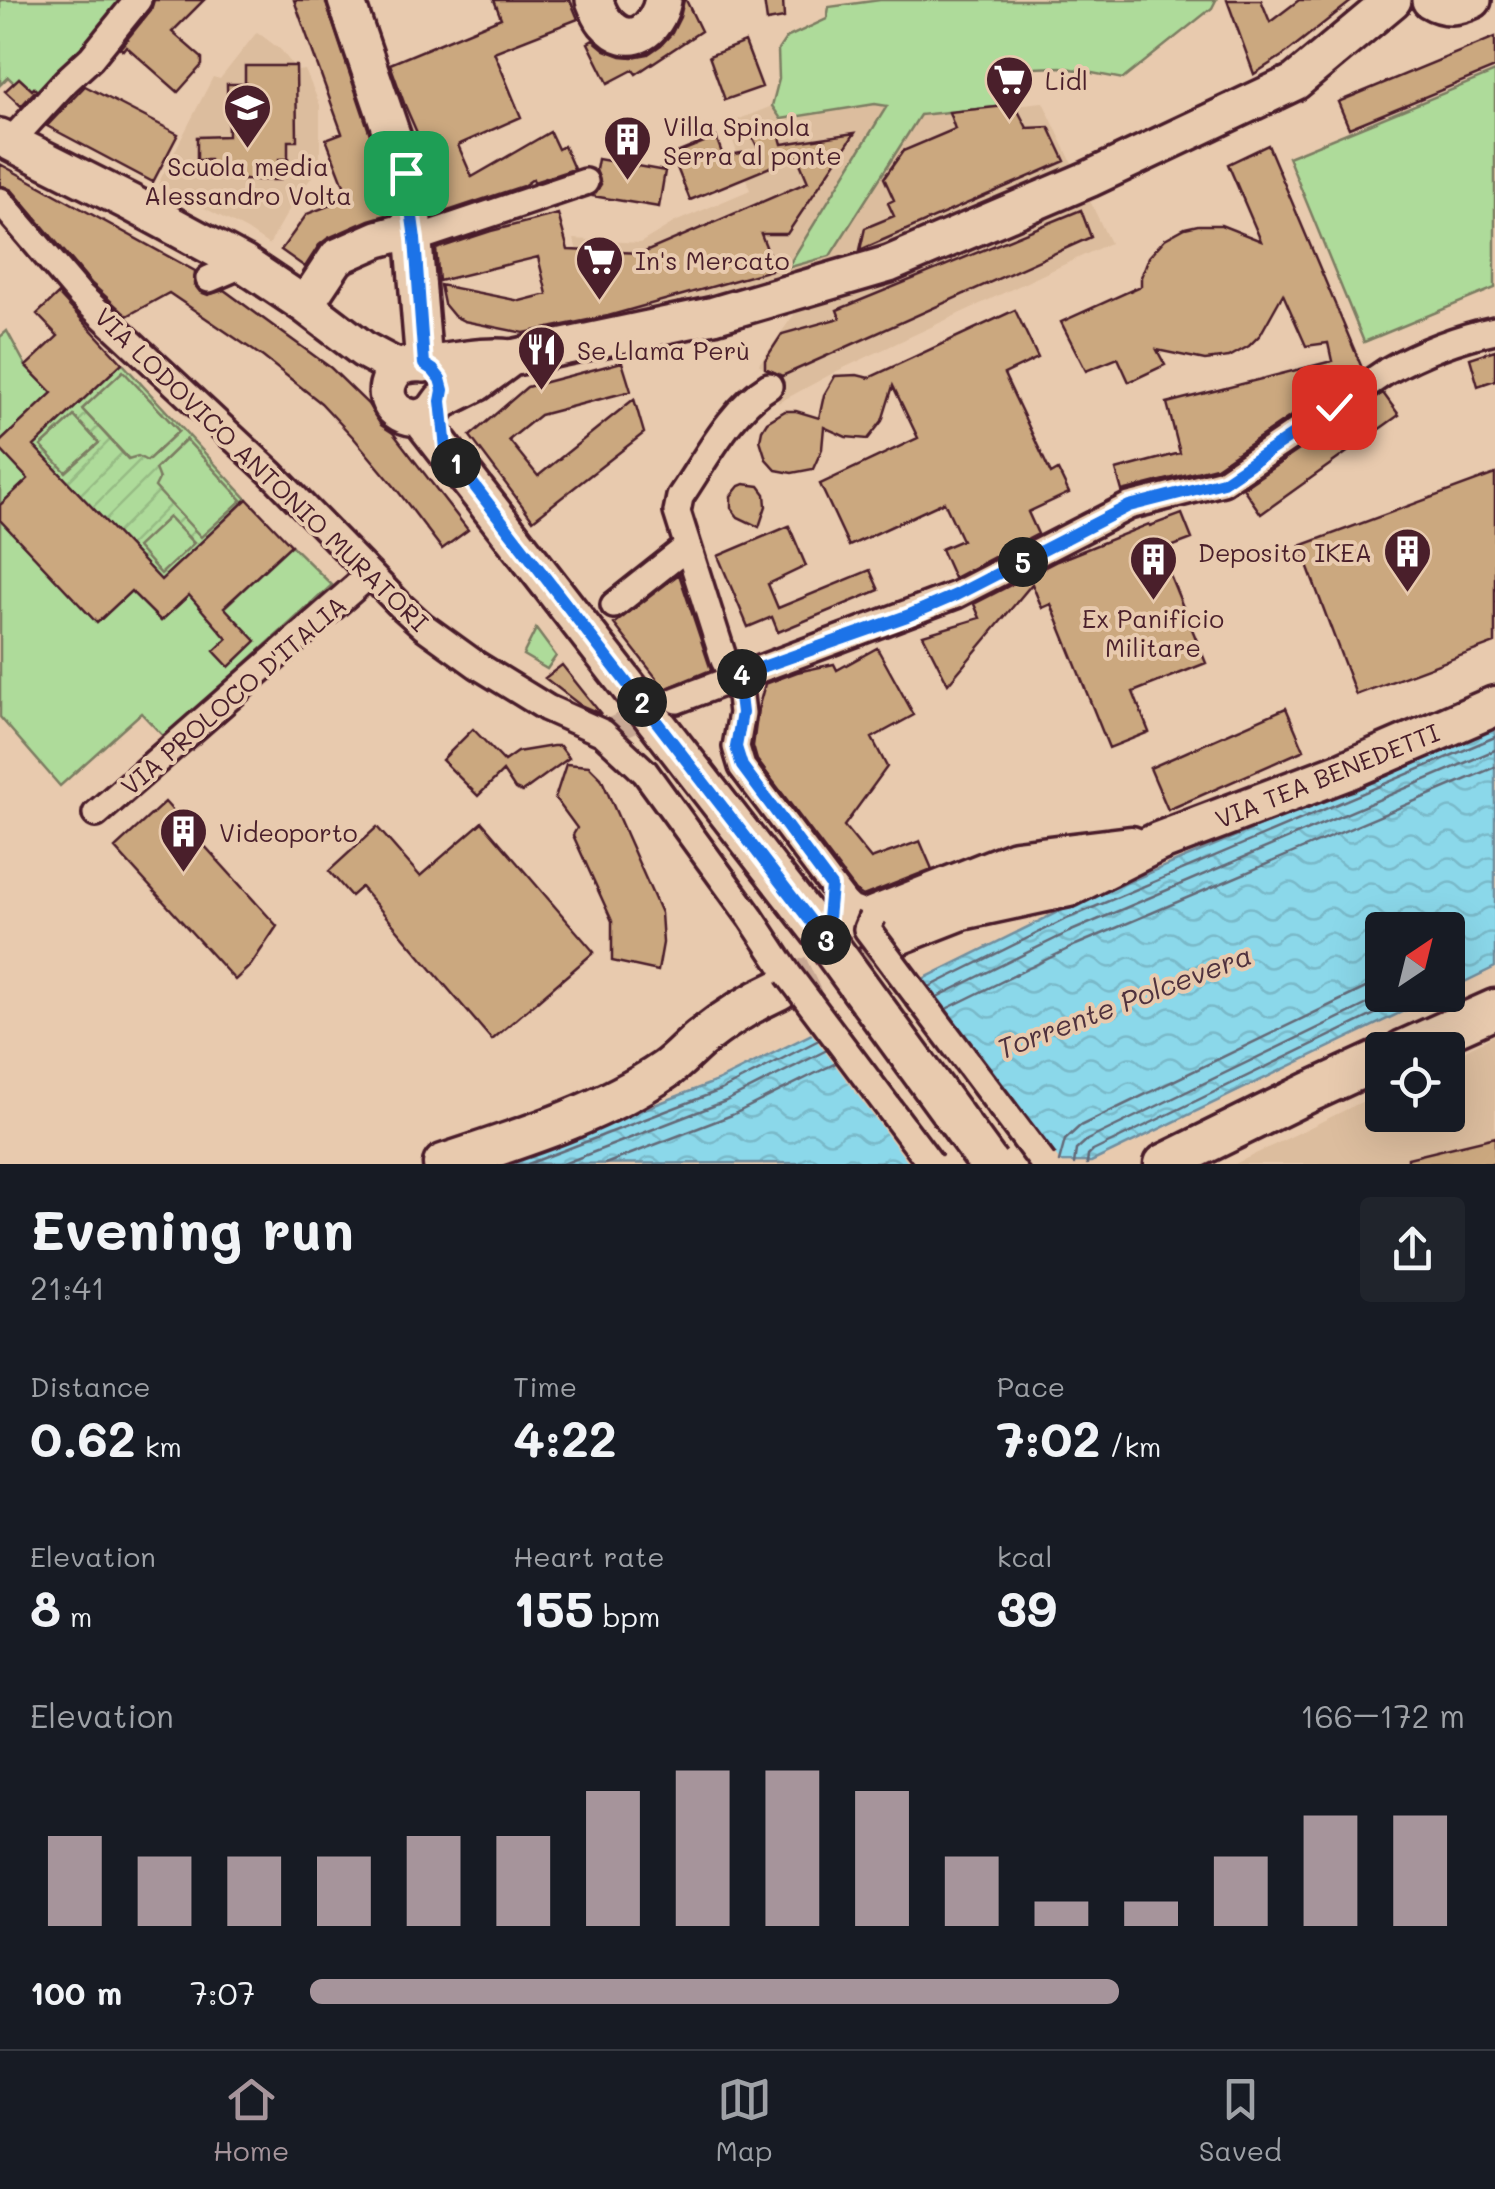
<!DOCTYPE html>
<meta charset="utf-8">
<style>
:root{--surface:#171b24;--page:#20242c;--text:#f1f3f6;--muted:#9ea1a6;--line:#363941;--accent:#a6949b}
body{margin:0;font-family:Mali,sans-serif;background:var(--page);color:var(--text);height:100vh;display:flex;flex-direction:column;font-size:38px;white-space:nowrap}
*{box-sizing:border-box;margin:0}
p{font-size:32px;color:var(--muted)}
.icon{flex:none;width:55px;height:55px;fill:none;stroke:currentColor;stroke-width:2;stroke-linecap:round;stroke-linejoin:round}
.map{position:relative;height:1164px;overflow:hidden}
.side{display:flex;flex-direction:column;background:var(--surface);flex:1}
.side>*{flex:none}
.needle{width:65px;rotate:35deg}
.buttons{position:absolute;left:1365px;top:912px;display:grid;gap:20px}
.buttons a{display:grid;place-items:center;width:100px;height:100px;border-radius:10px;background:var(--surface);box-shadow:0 10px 40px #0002;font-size:50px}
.pin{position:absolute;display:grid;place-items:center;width:85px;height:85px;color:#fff;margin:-42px;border-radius:20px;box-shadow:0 5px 15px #0006}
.km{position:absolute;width:50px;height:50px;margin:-25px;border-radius:50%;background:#222;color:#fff;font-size:28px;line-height:50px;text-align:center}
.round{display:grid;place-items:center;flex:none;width:105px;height:105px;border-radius:10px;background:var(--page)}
.headline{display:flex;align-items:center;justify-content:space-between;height:170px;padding:0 30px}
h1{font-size:55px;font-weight:700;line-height:75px}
.metrics{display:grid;grid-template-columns:repeat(3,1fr);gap:15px;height:170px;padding:10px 30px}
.metrics div{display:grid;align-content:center}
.metrics b{font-size:50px;font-weight:700}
.metrics small{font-size:28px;font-weight:400}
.metrics p{font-size:28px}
.chart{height:280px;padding:20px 30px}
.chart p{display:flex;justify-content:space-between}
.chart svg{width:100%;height:180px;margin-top:10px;stroke:var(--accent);stroke-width:6}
ul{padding:0 30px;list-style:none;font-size:32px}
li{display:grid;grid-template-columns:160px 120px 1fr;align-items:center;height:75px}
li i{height:25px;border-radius:12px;background:var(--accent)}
.tab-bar{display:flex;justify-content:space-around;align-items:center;height:140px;border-top:2px solid var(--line);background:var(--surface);font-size:28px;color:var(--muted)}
.tab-bar a{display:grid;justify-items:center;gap:5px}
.tab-bar .active{color:var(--accent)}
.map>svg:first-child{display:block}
.built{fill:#dcbd9e}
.green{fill:#aedb9a;stroke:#7c7d62;stroke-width:2.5}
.garden{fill:url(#garden-furrows);stroke:#7c7d62;stroke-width:2.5;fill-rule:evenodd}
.water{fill:url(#water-waves);stroke:#718e9e;stroke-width:2.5}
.pier{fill:#e8caae}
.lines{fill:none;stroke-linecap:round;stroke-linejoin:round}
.shore{stroke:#646977;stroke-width:2.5}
.building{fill:#cba87f;stroke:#4a1f2b;stroke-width:2.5}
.street-tunnel{stroke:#c8a894;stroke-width:25;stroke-dasharray:25 12;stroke-linecap:butt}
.primary-tunnel{stroke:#c8a894;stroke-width:38;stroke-dasharray:38 19;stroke-linecap:butt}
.street-casing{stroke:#4a1f2b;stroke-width:32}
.secondary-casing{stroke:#4a1f2b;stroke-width:42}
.primary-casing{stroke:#4a1f2b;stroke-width:45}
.street{stroke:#e8caae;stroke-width:25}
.secondary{stroke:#e8caae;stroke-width:35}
.primary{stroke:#e8caae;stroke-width:38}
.street-bridge-casing{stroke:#4a1f2b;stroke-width:32;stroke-linecap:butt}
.primary-bridge-casing{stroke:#4a1f2b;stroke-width:45;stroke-linecap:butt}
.street-bridge{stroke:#e8caae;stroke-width:25}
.primary-bridge{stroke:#e8caae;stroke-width:38}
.route-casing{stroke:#fff;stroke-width:20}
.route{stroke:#1a73e8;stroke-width:12}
.labels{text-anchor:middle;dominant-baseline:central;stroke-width:8;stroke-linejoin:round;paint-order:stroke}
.poi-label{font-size:25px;fill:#4a1f2b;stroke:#e8caae;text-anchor:start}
.street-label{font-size:25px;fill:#4a1f2b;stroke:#e8caae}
.water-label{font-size:28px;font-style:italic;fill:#50323e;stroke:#e8caae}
</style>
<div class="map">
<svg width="1495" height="1164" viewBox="0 0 1495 1164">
<defs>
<pattern id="garden-furrows" width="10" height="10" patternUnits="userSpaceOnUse" patternTransform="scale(2.5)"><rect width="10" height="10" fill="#aedb9a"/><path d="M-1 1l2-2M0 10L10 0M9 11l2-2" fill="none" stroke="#97bc85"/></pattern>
<pattern id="water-waves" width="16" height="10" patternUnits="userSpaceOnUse" patternTransform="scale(2.5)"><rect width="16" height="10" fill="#8bd8ea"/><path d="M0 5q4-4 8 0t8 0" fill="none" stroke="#79b9c9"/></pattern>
</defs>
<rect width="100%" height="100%" fill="#e8caae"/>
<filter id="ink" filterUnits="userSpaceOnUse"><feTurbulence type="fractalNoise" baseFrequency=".01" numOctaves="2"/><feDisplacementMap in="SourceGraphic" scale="20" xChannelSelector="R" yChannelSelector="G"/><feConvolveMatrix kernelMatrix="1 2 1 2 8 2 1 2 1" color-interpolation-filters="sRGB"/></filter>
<g filter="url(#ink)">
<path class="built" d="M 257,32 L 281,50 L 297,71 L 305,70 L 320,105 L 320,166 L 294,201 L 269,245 L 247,230 L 158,184 L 213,77 L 220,79 Z
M 1043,102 L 1110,243 L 835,372 L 778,403 L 780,381 L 769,375 L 759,364 L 812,289 L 598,338 L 574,239 L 640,243 L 675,222 L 750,190 L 727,124 L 772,106 L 782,119 L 875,104 L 920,115 Z
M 1495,1035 L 1495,1164 L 1235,1164 L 1382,1092 L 1382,1115 L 1448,1115 L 1448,1059 Z"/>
<path class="green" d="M 0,0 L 132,0 L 41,94 L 34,88 L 32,90 L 19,78 L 14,83 L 8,77 L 0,85 Z
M 880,0 L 1216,0 L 1212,8 L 1123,79 L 1061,67 L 1032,68 L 1021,77 L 1015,105 L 920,115 L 830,256 L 787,268 L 887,106 L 875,104 L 781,119 L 772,106 L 779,79 L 778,50 L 786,38 L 827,19 L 829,7 Z
M 1495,72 L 1495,288 L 1364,342 L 1288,157 Z
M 7,331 L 26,366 L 52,393 L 0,442 L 0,337 Z
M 123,370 L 179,431 L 147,461 L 129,459 L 82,409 Z
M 74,416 L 99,443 L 66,473 L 41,446 Z
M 186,439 L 242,500 L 201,538 L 154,487 L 154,470 Z
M 0,449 L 28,479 L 0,505 Z
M 169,517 L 194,544 L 161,574 L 136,547 Z
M 0,520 L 97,623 L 131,591 L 161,621 L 189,595 L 211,620 L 291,545 L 332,585 L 164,737 L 141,713 L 60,786 L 0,717 Z
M 536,629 L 556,656 L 547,669 L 523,655 Z"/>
<path class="garden" d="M 122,363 L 247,499 L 161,580 L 34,446 ZM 123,371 L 179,431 L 147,461 L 138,456 L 128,459 L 82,409 ZM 74,416 L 99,443 L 66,472 L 41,446 ZM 186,439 L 242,500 L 201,537 L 155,487 L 159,479 L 155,469 ZM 169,517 L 194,543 L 161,574 L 137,547 Z"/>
<path class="water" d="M 1495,726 L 1495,967 L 1448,990 L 1448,930 L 1382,930 L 1382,995 L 1437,995 L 1091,1162 L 501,1164 L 717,1081 L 1060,911 Z"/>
<path class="pier" d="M 919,975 L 1062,1164 L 909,1164 L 808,1029 Z"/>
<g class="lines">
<path class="shore" d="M 929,987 L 1064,920 L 1495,737
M 937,997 L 1069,932 L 1495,750
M 946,1009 L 1076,945 L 1495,767
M 1059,1162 L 1065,1140 L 1080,1126 L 1382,980
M 528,1164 L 721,1090 L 819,1040
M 563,1164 L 726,1101 L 827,1050
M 605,1164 L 732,1115 L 836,1063
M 1074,1164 L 1076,1150 L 1087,1140 L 1386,995
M 1087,1164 L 1088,1156 L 1093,1151 L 1414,995"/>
</g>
<path class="building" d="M 154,0 L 204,0 L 172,32 L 202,58 L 202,65 L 178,92 L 126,46 L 123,50 L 120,48 L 151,10 Z
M 294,0 L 325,0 L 385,179 L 390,214 L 369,220 L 328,238 L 319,245 L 305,267 L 281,250 L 307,214 L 349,198 L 326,139 L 342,133 Z
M 494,0 L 570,0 L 578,19 L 494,52 L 521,117 L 458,145 L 472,177 L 550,132 L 558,149 L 564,146 L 574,169 L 534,182 L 533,179 L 523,186 L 433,216 L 428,177 L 435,174 L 404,103 L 390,64 L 501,18 Z
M 684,0 L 686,0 L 701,31 L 636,74 L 633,70 L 608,83 L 588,43 L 593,40 L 605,50 L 621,56 L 632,57 L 648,54 L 661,45 L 672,33 L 680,17 Z
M 764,0 L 783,0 L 784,18 L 767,21 Z
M 1227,0 L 1261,0 L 1270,22 L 1299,0 L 1353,0 L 1282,56 L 1254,74 Z
M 1495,37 L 1495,68 L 1349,128 L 1338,102 Z
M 745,42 L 762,87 L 725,100 L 709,56 Z
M 245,66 L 296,66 L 297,141 L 288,141 L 288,159 L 279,159 L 279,180 L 239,180 L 239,176 L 211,176 L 210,160 L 197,160 L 197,137 L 228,136 L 227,84 L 245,84 Z
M 19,78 L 32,90 L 34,88 L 36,90 L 21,106 L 5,91 Z
M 85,86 L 178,134 L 153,182 L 47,126 Z
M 1015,105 L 1027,128 L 1049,127 L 1065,161 L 860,250 L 865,228 L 894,216 L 888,203 L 894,200 L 884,178 L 903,151 L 955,129 L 949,112 Z
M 778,130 L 782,144 L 855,133 L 787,234 L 761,234 L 775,269 L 608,316 L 524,333 L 464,321 L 454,316 L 444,304 L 440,285 L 520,301 L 547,294 L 538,257 L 439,281 L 436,249 L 491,231 L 558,214 L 568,250 L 643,253 L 808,182 L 797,156 L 690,200 L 672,155 L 716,137 L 723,156 L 759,150 L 752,136 Z
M 1268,145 L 1362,368 L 1216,467 L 1122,491 L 1116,470 L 1180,453 L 1167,403 L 1332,361 L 1328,343 L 1306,346 L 1283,294 L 1260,335 L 1249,346 L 1229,357 L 1205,360 L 1157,350 L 1165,365 L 1129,382 L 1118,358 L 1086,371 L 1061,322 L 1141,286 L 1141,277 L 1149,257 L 1165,239 L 1185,228 L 1198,225 L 1221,225 L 1261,241 L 1228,164 Z
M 598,159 L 665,171 L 659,207 L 593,196 L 601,184 L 596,170 Z
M 0,164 L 195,271 L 194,284 L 200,292 L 208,295 L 224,290 L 331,368 L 368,404 L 381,425 L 393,433 L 468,530 L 442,549 L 394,486 L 353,437 L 321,403 L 263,357 L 169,293 L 127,316 L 92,284 L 12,190 L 0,185 Z
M 1081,210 L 1091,237 L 782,376 L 765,368 L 765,360 L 782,334 L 840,318 L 837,310 Z
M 58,294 L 122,363 L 34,446 L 161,580 L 247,499 L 291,545 L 224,607 L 256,641 L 229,667 L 214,651 L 227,639 L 189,595 L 161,621 L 131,591 L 97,623 L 0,520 L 0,505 L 28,479 L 0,449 L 0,442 L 52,393 L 26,366 L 58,336 L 37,314 Z
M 1015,310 L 1038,358 L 1004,374 L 1051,474 L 1058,470 L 1069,493 L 1028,512 L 1038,534 L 954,578 L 941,549 L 962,540 L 944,502 L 849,546 L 820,484 L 918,438 L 893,386 L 882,421 L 868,439 L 846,437 L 824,427 L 822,449 L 813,469 L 792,473 L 776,470 L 766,459 L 760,440 L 762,430 L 767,422 L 785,411 L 796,411 L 819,418 L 824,395 L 835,376 L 857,375 L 869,378 Z
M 1495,350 L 1495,380 L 1478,386 L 1470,358 Z
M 622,362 L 631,391 L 540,415 L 509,440 L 538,476 L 634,399 L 644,433 L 533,520 L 470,436 L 527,387 Z
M 1383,393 L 1399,415 L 1261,514 L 1243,488 Z
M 1495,474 L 1495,643 L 1356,695 L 1300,546 Z
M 744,484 L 759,486 L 765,494 L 766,506 L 759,527 L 738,517 L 731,508 L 731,496 L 739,486 Z
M 1182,514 L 1192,539 L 1160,551 L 1206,663 L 1133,692 L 1149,732 L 1109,748 L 1051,604 L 1042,608 L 1032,584 L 948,684 L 923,635 L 980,618 L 974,604 L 1057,561 L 1149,524 L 1150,526 Z
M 789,526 L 806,566 L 768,584 L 778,608 L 870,570 L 879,590 L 778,632 L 772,617 L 748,627 L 718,556 Z
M 679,574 L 711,670 L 665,689 L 614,624 Z
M 877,648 L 914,715 L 872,738 L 887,767 L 844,826 L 871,859 L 920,841 L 932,869 L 863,896 L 856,891 L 757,760 L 753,746 L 758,709 L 765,684 L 797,672 L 834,664 L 837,670 Z
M 562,665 L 601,714 L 580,705 L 545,678 Z
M 1286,708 L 1304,750 L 1168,810 L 1150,768 Z
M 473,729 L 504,761 L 517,752 L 553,746 L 560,746 L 569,758 L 522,792 L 515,789 L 503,771 L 478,796 L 442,760 Z
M 566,764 L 589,766 L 601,778 L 661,913 L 663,943 L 658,971 L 612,961 L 612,921 L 573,835 L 577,828 L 555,798 Z
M 165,802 L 277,926 L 251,965 L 235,980 L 115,848 Z
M 482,822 L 594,952 L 492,1040 L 361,887 L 351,896 L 329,871 L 377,827 L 420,876 Z
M 1495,1137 L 1495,1164 L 1408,1164 L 1408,1158 Z"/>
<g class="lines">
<path class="street-tunnel" d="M 614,729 L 663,706"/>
<path class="primary-tunnel" d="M 779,990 L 888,939"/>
<defs>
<path id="street" d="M 10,142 L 66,81 L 91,58 L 138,0
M 0,201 L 80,295 L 272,474 L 401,606 L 423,626 L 477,665 L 547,708 L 603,733 L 645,772 L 751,918 L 788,974
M 415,239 L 585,182
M 209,279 L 244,264
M 769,386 C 730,410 706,459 680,497 L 677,512 L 724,660 L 739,688 L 742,713 L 736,747 L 742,767 L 844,902 L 851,909 L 872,917
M 614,605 L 687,547
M 677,700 L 956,595 L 1129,506 L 1223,482 L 1387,371 C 1421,352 1457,338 1495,330
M 96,814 L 369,575"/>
<path id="secondary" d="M 346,0 L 405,173 L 410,194 L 424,364
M 594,0 C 597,8 600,16 605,22 C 630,52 657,30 663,0
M 1430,0 C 1445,9 1458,7 1473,0
M 0,137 L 131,203 L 244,264 L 305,305 L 364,350 L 398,368
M 305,305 L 337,257 L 378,239 L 404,232 L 413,221
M 398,368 C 411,362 424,364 438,363 C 463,360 486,355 511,358 L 714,315 L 889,264 L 1089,179 L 1295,82 L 1393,0
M 398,368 C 376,391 390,418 420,418
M 420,418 L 826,941
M 420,418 L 433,412 L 441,401 L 477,383 L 511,358"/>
<path id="primary" d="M 888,939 L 962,910 L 1069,887 L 1158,842 L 1345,771 L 1495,706
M 826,941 L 872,917 L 1016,860 L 1131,846
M 1403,1050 L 1495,1009
M 443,1164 C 518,1139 599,1115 665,1070 C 678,1061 688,1049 700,1039 C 725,1019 750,1003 779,990
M 1164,1164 L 1310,1092 L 1382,1059"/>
</defs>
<use href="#street" class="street-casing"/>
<use href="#secondary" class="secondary-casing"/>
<use href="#primary" class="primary-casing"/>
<use href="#street" class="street"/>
<use href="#secondary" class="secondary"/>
<use href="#primary" class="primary"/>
<defs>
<path id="street-bridge" d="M 872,917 L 867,929 L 1044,1164
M 788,974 L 931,1164"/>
<path id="primary-bridge" d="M 826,941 L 989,1164"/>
</defs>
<use href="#street-bridge" class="street-bridge-casing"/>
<use href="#primary-bridge" class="primary-bridge-casing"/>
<use href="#street-bridge" class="street-bridge"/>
<use href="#primary-bridge" class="primary-bridge"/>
</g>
</g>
<g class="lines" filter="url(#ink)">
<defs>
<path id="route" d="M 406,173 L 415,239 L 424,364 L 433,370 L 440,379 L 443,390 L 441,401 L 446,449 L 826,941 L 831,886 L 742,766 L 736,747 L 742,713 L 739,688 L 734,677 L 907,616 L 956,595 L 1129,506 L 1223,482 L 1334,407"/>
</defs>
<use href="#route" class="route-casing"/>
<use href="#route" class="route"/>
</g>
<defs>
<symbol id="supermarket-pin" viewBox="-11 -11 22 30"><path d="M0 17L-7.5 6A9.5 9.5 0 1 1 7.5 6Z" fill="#4a1f2b" stroke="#e8caae"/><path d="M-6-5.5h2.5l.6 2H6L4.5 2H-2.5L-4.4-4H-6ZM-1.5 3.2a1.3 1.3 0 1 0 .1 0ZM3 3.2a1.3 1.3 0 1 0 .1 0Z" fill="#fff"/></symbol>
<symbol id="school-pin" viewBox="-11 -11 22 30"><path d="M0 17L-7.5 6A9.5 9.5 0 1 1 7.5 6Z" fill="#4a1f2b" stroke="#e8caae"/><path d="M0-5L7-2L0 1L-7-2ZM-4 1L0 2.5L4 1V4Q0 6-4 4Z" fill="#fff"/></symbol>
<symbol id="building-pin" viewBox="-11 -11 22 30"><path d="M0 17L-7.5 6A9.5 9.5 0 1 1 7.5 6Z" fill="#4a1f2b" stroke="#e8caae"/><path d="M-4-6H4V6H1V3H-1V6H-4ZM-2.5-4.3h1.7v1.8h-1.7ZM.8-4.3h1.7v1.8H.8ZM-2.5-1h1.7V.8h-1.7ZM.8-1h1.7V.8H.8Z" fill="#fff"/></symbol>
<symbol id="restaurant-pin" viewBox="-11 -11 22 30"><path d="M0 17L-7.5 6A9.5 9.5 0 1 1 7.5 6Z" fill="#4a1f2b" stroke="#e8caae"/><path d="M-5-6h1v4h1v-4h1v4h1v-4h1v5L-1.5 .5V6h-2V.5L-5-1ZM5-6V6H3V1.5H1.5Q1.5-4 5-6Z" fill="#fff"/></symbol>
</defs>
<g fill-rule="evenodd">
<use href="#supermarket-pin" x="982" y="52" width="55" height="75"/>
<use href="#school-pin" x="220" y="80" width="55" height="75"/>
<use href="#building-pin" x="600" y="112" width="55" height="75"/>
<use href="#supermarket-pin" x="572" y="232" width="55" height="75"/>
<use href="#restaurant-pin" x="514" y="322" width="55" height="75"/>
<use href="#building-pin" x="1380" y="524" width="55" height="75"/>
<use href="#building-pin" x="1126" y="532" width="55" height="75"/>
<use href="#building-pin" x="156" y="804" width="55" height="75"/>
</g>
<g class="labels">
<g class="poi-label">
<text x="1045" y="80">Lidl</text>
<text x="663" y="126">Villa Spinola<tspan x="663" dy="29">Serra al ponte</tspan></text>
<text x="248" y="166" text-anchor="middle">Scuola media<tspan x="248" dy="29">Alessandro Volta</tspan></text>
<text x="635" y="260">In's Mercato</text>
<text x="577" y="350">Se Llama Perù</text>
<text x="1372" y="552" text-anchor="end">Deposito IKEA</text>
<text x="1153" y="618" text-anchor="middle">Ex Panificio<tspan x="1153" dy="29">Militare</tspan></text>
<text x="219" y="832">Videoporto</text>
</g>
<g class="street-label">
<text transform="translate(262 469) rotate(44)">VIA LODOVICO ANTONIO MURATORI</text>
<text transform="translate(233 695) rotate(-41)">VIA PROLOCO D'ITALIA</text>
<text transform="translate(1327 775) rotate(-22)">VIA TEA BENEDETTI</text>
</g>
<g class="water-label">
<text transform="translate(1124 1001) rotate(-21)">Torrente Polcevera</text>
</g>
</g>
</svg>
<div class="buttons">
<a><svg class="needle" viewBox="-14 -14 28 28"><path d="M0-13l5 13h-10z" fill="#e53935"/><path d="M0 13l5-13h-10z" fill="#9ea1a6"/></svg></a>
<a><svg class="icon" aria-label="locate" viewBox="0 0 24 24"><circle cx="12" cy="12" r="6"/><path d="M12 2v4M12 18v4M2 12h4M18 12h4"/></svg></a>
</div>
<div class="pin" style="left:406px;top:173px;background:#1e9e55"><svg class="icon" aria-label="arrive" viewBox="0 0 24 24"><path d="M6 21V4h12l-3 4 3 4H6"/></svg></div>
<div class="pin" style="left:1334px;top:407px;background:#d93025"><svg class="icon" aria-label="check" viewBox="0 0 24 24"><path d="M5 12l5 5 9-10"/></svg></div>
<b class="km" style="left:456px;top:463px">1</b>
<b class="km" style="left:642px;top:702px">2</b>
<b class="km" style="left:826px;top:940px">3</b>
<b class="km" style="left:742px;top:674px">4</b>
<b class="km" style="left:1023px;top:562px">5</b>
</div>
<section class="side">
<div class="headline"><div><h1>Evening run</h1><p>21:41</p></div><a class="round"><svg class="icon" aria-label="share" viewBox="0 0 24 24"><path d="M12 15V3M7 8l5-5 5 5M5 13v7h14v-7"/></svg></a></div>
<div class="metrics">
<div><p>Distance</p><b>0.62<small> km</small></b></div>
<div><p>Time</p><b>4:22</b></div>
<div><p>Pace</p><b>7:02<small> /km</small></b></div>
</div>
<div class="metrics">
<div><p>Elevation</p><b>8<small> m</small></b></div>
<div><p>Heart rate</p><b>155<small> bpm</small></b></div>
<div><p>kcal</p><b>39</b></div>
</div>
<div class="chart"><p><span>Elevation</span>166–172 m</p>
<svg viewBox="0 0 160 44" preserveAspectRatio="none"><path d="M5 44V22M15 44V27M25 44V27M35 44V27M45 44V22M55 44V22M65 44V11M75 44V6M85 44V6M95 44V11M105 44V27M115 44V38M125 44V38M135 44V27M145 44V17M155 44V17"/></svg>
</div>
<ul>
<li><b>100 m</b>7:07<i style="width:70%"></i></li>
</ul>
</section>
<nav class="tab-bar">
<a class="active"><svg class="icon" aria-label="home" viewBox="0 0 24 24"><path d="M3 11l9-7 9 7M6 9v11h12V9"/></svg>Home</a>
<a><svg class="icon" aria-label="map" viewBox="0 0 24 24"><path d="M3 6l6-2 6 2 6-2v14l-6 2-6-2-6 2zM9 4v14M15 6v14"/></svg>Map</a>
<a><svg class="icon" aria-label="saved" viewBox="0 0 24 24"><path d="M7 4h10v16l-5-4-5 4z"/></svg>Saved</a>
</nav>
